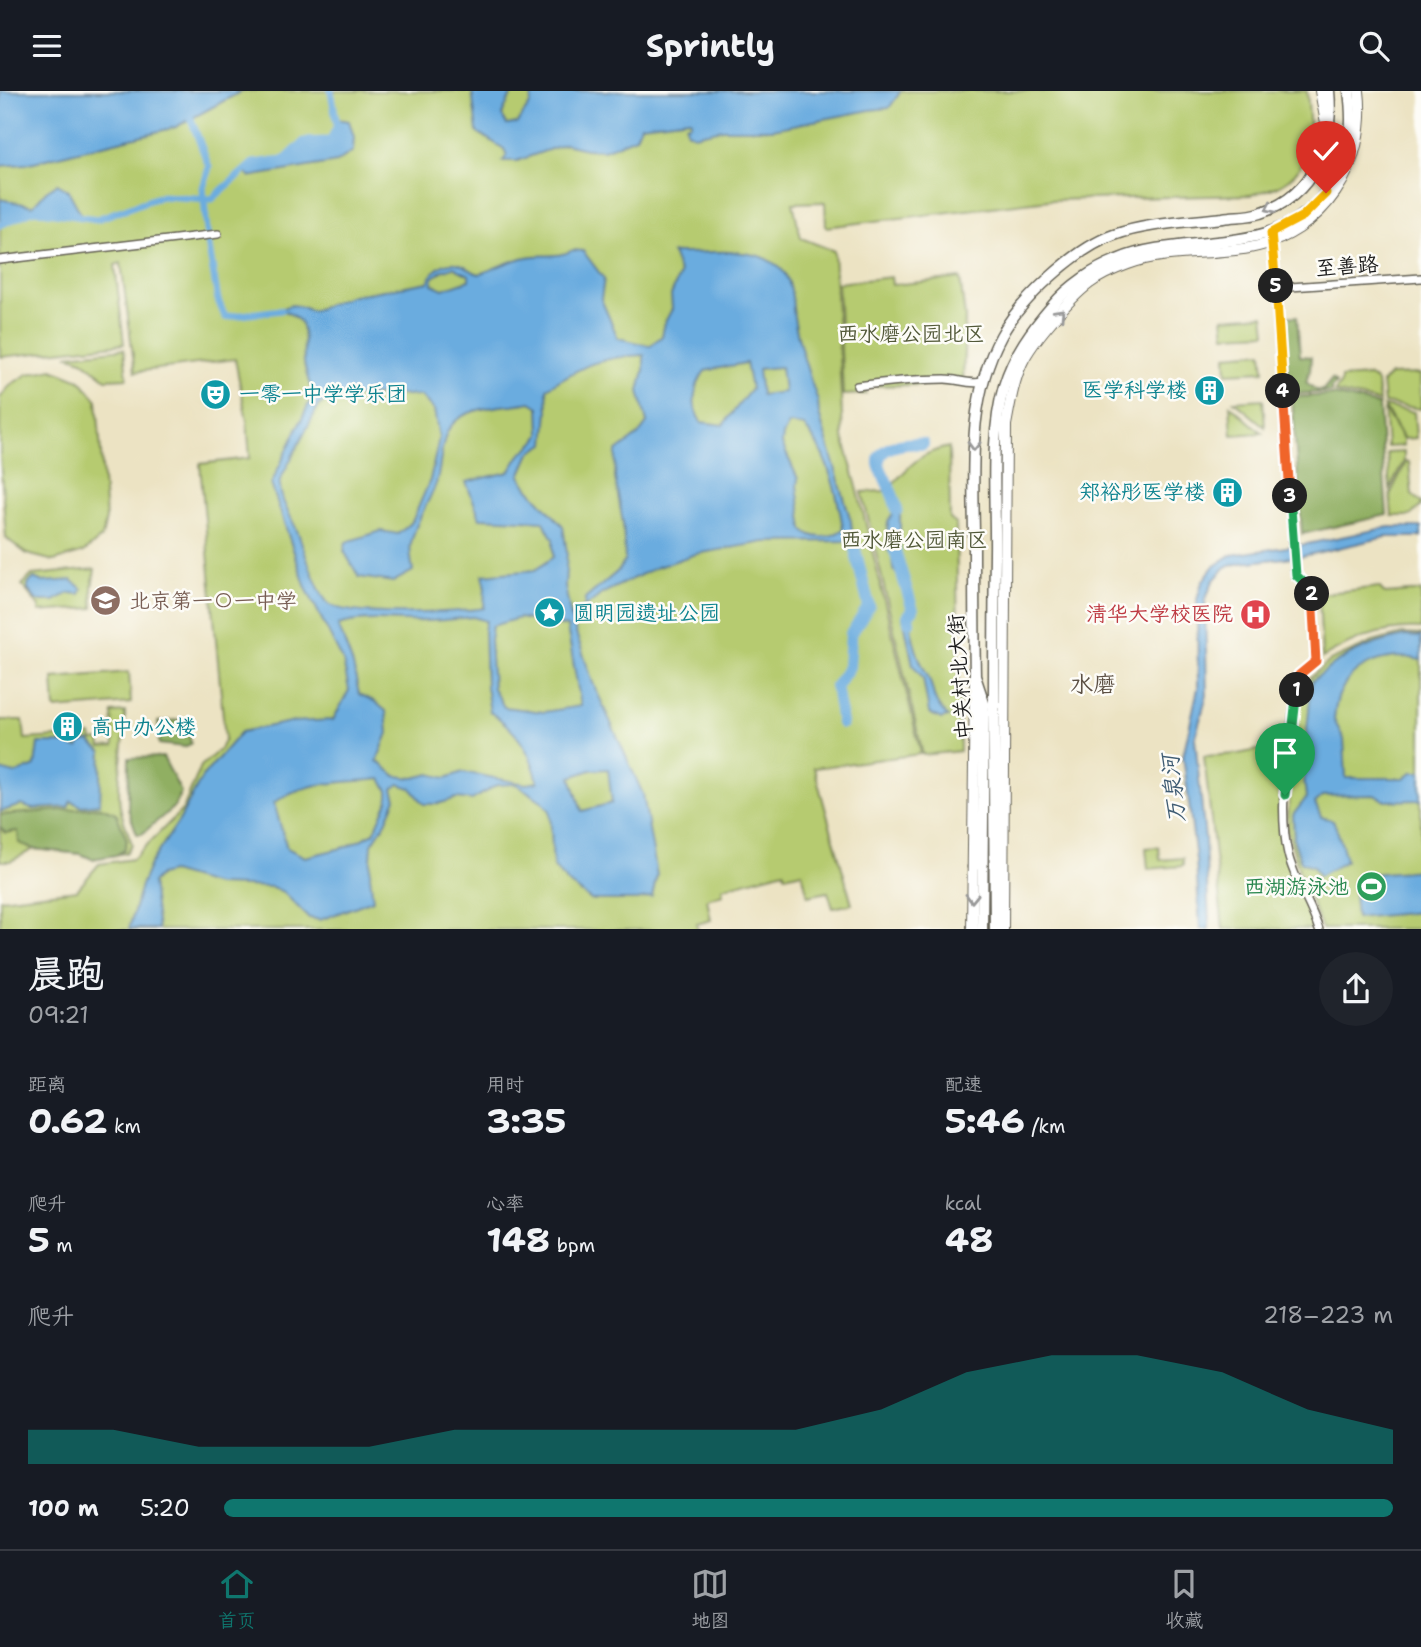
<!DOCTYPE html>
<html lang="zh">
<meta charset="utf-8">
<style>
:root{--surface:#171b24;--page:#20242c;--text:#f1f3f6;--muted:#9ea1a6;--line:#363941;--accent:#0f766e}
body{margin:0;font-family:"Shantell Sans","LXGW WenKai TC",sans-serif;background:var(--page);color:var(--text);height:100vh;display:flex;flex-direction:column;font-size:26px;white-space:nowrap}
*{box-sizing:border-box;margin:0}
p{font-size:23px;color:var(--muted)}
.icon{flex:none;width:38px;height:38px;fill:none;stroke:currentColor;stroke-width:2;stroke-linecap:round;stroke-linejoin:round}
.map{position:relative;height:838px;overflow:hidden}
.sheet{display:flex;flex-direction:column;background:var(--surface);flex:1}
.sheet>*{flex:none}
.pin{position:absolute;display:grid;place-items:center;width:60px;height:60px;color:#fff;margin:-72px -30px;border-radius:50% 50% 50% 0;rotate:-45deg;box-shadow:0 0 7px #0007}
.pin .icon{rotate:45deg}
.km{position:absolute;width:35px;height:35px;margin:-18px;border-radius:50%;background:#222;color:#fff;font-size:19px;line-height:35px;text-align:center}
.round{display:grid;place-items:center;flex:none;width:74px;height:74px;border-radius:37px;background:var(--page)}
.summary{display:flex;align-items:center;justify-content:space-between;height:119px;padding:0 28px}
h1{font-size:38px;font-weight:700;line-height:52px}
.figures{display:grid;grid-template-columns:repeat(3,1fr);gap:10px;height:119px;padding:7px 28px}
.figures div{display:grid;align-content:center}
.figures b{font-size:35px;font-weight:700}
.figures small{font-size:19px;font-weight:400}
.figures p{font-size:19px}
.chart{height:196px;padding:14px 28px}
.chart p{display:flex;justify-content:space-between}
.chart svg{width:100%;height:126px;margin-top:7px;fill:var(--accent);opacity:.7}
ul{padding:0 28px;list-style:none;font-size:23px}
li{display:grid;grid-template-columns:112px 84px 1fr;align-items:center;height:52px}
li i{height:18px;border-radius:9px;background:var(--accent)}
header{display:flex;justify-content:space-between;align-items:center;height:91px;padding:0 28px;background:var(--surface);font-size:32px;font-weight:700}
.dock{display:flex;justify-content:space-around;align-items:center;height:98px;border-top:2px solid var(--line);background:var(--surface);font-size:19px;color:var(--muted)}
.dock a{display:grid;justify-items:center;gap:4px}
.dock .on{color:var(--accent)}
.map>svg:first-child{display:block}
.green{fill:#b6cb70;stroke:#697446;stroke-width:2}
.forest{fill:#90af62;stroke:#56663f;stroke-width:2}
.water{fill:#6bacdf;stroke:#44647e;stroke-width:2;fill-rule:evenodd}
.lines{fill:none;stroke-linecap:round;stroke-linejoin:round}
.canal{stroke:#6bacdf;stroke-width:7}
.river{stroke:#6bacdf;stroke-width:12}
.street-casing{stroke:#656256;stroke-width:10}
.secondary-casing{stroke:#656256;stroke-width:12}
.primary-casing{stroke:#656256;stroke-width:13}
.street{stroke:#fff;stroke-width:7}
.secondary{stroke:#fff;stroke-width:10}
.primary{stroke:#fff;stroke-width:10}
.oneway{stroke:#999}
.split-1-casing{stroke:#fff;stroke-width:14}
.split-2-casing{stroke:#fff;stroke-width:14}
.split-3-casing{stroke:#fff;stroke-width:14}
.split-4-casing{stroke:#fff;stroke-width:14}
.split-5-casing{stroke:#fff;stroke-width:14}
.split-6-casing{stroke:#fff;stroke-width:14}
.split-1{stroke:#22a559;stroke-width:9}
.split-2{stroke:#f0652b;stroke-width:9}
.split-3{stroke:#22a559;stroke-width:9}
.split-4{stroke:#f0652b;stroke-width:9}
.split-5{stroke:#f5b400;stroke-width:9}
.split-6{stroke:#f5b400;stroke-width:9}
.labels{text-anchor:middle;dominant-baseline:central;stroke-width:5;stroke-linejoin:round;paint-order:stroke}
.street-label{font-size:21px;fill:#1c1c1c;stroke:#fdfcf7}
.park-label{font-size:21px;fill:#525939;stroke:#fdfcf7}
.culture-label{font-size:21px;fill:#0d838f;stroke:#fdfcf7;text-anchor:start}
.education-label{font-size:21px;fill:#785e54;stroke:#fdfcf7;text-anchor:start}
.health-label{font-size:21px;fill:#be3a42;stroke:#fdfcf7;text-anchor:end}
.leisure-label{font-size:21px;fill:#27864d;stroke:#fdfcf7;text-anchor:end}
.neighbourhood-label{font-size:23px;fill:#5d5145;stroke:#fdfcf7}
.water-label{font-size:23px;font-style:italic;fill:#405d74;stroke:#fdfcf7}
</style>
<header><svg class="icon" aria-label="menu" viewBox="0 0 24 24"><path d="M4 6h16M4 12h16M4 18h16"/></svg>Sprintly<svg class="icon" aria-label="search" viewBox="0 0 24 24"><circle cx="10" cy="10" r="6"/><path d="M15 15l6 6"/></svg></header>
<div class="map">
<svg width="1421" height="839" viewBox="0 0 1421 839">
<rect width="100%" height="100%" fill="#fdfcf7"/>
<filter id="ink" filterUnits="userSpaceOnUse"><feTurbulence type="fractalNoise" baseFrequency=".0143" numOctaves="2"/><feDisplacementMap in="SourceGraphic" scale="14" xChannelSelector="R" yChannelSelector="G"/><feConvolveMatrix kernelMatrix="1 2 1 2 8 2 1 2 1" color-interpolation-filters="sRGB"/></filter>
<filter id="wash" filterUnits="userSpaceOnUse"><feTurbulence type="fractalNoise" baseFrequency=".00686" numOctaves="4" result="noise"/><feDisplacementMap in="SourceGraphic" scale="28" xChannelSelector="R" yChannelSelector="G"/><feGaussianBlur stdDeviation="1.57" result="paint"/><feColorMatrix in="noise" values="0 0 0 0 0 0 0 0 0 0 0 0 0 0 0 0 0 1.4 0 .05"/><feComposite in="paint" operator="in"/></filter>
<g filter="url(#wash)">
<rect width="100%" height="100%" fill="#ece3c3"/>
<path class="green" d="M 0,0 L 1307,0 C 1310,34 1316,77 1278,95 C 1269,99 1260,101 1251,104 L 1049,109 L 826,136 L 825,111 L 793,112 L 801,147 L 834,160 L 843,346 L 857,396 L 921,663 L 814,677 L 852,813 L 833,817 L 828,801 L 808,805 L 802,781 L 785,785 L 784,780 L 722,797 L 723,803 L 707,808 L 711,829 L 697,833 L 698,839 L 0,839 L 0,808 L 77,799 L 99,773 L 133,768 L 183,718 L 201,675 L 220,658 L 225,648 L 200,373 L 250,367 L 247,330 L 235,268 L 135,281 L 121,172 L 115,174 L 124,253 L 0,266 Z
M 891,186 L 892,194 L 960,187 L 965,226 L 963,293 L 866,295 L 866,303 L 843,304 L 838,192 Z
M 1264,224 L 1266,242 L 1225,244 L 1223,227 Z
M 124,258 L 127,287 L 106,288 L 82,269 L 67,264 Z
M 1262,261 L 1264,280 L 1227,282 L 1226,264 Z
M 52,278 L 80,289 L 97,309 L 106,428 L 102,446 L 84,461 L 54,470 L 27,463 L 6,447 L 0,365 L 0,307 L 10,294 L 28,283 Z
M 1420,283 L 1421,318 L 1384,312 L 1382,291 L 1390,284 Z
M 1369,285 L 1377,291 L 1379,311 L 1334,301 L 1341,292 L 1341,287 Z
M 1263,308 L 1265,336 L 1234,310 Z
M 1230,314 L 1262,342 L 1232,344 Z
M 1384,315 L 1414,321 L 1416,347 L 1404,348 Z
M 1384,318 L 1403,349 L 1403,355 L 1387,356 Z
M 949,356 L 950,428 L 956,433 L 960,660 L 923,664 L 862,401 L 885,400 C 910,378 913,363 949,356 Z
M 1404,361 L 1404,370 L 1390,398 L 1387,362 Z
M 1406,371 L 1409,371 L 1412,404 L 1421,411 L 1421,415 L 1410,425 L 1392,425 L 1390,404 Z
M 95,478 L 92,496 L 93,517 L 39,521 L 39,516 L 22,494 L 32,484 Z
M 1379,496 L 1385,503 L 1421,500 L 1421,538 C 1382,536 1355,548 1322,567 L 1319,503 Z
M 1402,543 L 1421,544 L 1421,838 L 1322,838 L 1301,786 L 1287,739 L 1294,648 L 1301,595 L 1330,570 L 1373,551 Z
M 129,581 L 131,612 L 55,618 L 53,587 Z
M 125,621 C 126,652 116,684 120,715 C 122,728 128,741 132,753 L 126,762 L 92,768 L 81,763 L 34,758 L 11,770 L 0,770 L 0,629 L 23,629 L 25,648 L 91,644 L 92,650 L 100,649 L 101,656 L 114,655 L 112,622 Z
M 1282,654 L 1280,718 L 1285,765 L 1314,838 L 1223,838 L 1204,665 L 1238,663 Z
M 1159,756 L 1160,769 L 1183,767 L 1183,775 L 1148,778 L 1146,757 Z"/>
<path class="forest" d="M 1297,225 L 1300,265 L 1311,266 L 1310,280 L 1306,291 L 1316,299 L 1323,299 L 1332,288 L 1336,292 L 1331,297 L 1331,301 L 1289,303 L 1283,226 Z
M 1334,304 L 1379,314 L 1387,424 L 1302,443 L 1292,306 Z
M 187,628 L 191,653 L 184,656 L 159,653 L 158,631 Z
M 163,666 L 181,701 L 175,715 L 142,743 L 137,743 L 128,718 L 129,667 Z
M 101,716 L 116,722 L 127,749 L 124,759 L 116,764 L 92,768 L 81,763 L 34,758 L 19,752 L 18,740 L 5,742 L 0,736 L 0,724 Z"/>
<path class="water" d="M 0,0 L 242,0 L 176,36 L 26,73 L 0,75 Z
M 472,0 L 513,0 L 502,24 L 507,34 L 517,32 L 530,13 L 533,0 L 901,0 L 889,17 L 870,19 L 773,38 L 722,38 L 694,44 L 687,41 L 686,34 L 691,32 L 691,28 L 641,34 L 636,46 L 604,59 L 586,58 L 565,53 L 517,70 L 503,70 L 507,64 L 504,58 L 477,41 Z
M 336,28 L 349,30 L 354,46 L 353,60 L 337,71 L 249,86 L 244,80 L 253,72 L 285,68 L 304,50 L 330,49 L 337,34 Z
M 57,93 L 68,99 L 81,123 L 81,126 L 34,119 L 0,134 L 0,108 L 33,115 L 46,100 Z
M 573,159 L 583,160 L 604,188 L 601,208 L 618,247 L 650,255 L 662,245 L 665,231 L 672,218 L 671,204 L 680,183 L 672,162 C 701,163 730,157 759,165 C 768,168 780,175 785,183 C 793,196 792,211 794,226 C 798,250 809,286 818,310 L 819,323 L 851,430 L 853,450 L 765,451 L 696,463 L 655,477 L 603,502 L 571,527 L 593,592 L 643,703 L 657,784 L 652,806 L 637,809 L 591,809 L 566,790 L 553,775 L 550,720 L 543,711 L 516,693 L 497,694 L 472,709 L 457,707 L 438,713 L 424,713 L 411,697 L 399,693 L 393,698 L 396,708 L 386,731 L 372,753 L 370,784 L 373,809 L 320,829 L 309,827 L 283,801 L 272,796 L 216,794 L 171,781 L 160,784 L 152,792 L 158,838 L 129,838 L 141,794 L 150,773 L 180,728 L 202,686 L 241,641 L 290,631 L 333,629 L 349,599 L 343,570 L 306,497 L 271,393 L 313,304 C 310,293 305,282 304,271 C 302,245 311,229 281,219 C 291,210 301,216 312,220 L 350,205 L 428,191 C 434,177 447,167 463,174 C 469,177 472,181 479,183 C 493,178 507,171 522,167 C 539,162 557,168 573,159 ZM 453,176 L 469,184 L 469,189 L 443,198 L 432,193 L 433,187 L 442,180 ZM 644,264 L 644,279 L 639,300 L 647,332 L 638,344 L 616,361 L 615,387 L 623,432 L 625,469 L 619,479 L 585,508 L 585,514 L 571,526 L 565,496 L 567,462 L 563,435 L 529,398 L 520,385 L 530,362 L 545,353 L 548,321 L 547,297 C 584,274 599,266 644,264 ZM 746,272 L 751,298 L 723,334 L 701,331 C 690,314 694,295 705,280 ZM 781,276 L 784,301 L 761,304 L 758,278 ZM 392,303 L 421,305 L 434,319 L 439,347 L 430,389 L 412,431 L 398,443 L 381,440 L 346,451 L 344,460 L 359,486 L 393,491 L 413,480 C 412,472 409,461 411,453 C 415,431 428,413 436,393 C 443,372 438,343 458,328 C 478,314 508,316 531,311 L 539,316 L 540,344 L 534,352 L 520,364 L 509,381 L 466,391 L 480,427 L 543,430 L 553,448 L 553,466 L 535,479 L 483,484 L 485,493 L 484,517 C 458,522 347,527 329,513 C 318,504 304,459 299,444 C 292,426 278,408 280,389 L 319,314 L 331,307 ZM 789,333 L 804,335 C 827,361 838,405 843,438 C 832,447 813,450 803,438 L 797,395 L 798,388 L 782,353 L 783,344 ZM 473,526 L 486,530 L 484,539 L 486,596 L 490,621 C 517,639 531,661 538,691 L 526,693 L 463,681 L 446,687 L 430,683 L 414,687 L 396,685 L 377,670 L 388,642 L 386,620 L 374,610 L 359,603 L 353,574 L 338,534 C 361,527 381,529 405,530 C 428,531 450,529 473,526 ZM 519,527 L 567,536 L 581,615 L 544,621 L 504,616 L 493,597 L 490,549 L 492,535 ZM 608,678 L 612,712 L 582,720 L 571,686 L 591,679 ZM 381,688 L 388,700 L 388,710 L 374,742 L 346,756 L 305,766 L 287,757 L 274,712 C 303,689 346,692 381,688 Z
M 895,404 L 900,422 L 900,475 L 905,482 L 913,521 L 910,526 C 912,546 916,564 926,581 C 937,601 928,606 948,626 L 941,628 L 929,622 L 923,587 L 913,574 L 903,526 L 908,516 L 904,494 L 893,478 L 892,465 L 886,456 L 888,430 L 893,422 L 891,406 Z
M 1389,436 L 1421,436 L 1421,446 L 1386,446 L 1303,465 L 1241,472 L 1226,476 L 1213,490 L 1205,509 L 1207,604 L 1195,647 L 1205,748 L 1209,831 L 1209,838 L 1200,838 L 1196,769 L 1183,665 L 1198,597 L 1197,508 L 1202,491 L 1213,476 L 1231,464 L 1307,453 Z
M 34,487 L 43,491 L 72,489 L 82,498 L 80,503 L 69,502 L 54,510 L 37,510 L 28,499 L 28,493 Z
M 1405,545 L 1421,546 L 1421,569 C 1390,561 1354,571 1340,602 C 1336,609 1335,620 1334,629 L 1344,648 L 1346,687 L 1404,687 L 1412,681 L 1421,681 L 1421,709 L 1386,710 L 1374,704 L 1323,705 L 1315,712 L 1321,726 C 1325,727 1329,727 1333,730 C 1335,731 1346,766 1346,770 L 1319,785 L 1313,775 L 1301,771 L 1294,750 L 1293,724 L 1306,707 L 1303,677 L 1312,590 C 1343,565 1366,553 1405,545 Z
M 89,650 L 102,661 L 100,713 L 81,715 L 71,710 L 68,716 L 32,718 L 21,714 L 0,721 L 0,679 L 15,683 L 35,675 L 38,652 L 71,652 L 73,656 L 78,657 L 81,652 Z
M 1421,779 L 1421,821 L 1356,827 L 1354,803 L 1370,783 Z"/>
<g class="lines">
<path class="canal" d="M 191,28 L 209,76 L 203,97 L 208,151 L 218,209 L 225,226 L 281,219
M 0,134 L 34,119 L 97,128 L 161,105 L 212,108 L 253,72 L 285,68 L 304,50 L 330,49 L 337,34 L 331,0"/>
<path class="river" d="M 897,419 C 894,404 888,394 882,381 C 868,355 906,351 923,353
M 894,457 L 913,519 L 908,524 L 909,531
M 842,632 L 836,595 L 849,576 L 851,543 L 869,515 L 853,450"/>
</g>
</g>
<g filter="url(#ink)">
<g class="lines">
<defs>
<path id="street" d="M 1272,149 L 1295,484 L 1312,499 L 1316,570 L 1299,584 C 1291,637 1276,711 1288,763 C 1294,789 1311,813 1319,839
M 0,169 L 218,143
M 1276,197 L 1421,187
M 857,295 C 886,291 916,288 945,288 C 957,288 970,294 982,291"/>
<path id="secondary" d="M 1320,0 L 1327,37
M 972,839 L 975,587
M 1003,839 L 1006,334 C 1010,313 1013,292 1022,272 C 1032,250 1070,207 1090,192 C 1100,184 1117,177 1128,173 C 1167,159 1209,164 1249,157 C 1324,143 1368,74 1359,0"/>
<path id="primary" d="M 973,776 L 980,758
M 982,839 L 984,612 L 975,585 C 974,537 974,489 974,442 C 973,375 968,306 1001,245 C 1019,210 1076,157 1114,144 C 1148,132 1187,131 1223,127 C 1235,125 1249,126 1260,122 C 1314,105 1334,53 1329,0
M 995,839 C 994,713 993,588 995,463 C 996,409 989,347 1004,295 C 1013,264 1032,238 1053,214 C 1069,195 1094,178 1117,169 C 1187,139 1282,171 1330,95 C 1351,62 1354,39 1349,0"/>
</defs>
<use href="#street" class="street-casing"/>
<use href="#secondary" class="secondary-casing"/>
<use href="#primary" class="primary-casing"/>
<use href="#street" class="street"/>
<use href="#secondary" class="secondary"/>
<use href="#primary" class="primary"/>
</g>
<defs><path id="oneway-chevron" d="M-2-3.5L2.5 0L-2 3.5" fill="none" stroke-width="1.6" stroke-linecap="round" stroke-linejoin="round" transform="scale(1.75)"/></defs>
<g class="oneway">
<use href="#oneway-chevron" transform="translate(1270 117) rotate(155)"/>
<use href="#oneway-chevron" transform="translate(1060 222) rotate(-46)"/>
<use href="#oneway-chevron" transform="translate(974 355) rotate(91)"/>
<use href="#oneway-chevron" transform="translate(972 807) rotate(91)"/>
</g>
</g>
<g class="lines" filter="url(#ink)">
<defs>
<path id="split-1" d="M 1285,704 L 1297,599"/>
<path id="split-2" d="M 1297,599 L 1299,584 L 1316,570 L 1312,503"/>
<path id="split-3" d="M 1290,405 L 1296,484 L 1312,499 L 1312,503"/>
<path id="split-4" d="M 1283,300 L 1290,405"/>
<path id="split-5" d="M 1276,195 L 1283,300"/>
<path id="split-6" d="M 1276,195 L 1271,142 L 1303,125 L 1326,102"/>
</defs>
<use href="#split-1" class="split-1-casing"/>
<use href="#split-2" class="split-2-casing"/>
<use href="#split-3" class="split-3-casing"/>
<use href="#split-4" class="split-4-casing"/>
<use href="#split-5" class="split-5-casing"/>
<use href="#split-6" class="split-6-casing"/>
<use href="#split-1" class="split-1"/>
<use href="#split-2" class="split-2"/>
<use href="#split-3" class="split-3"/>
<use href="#split-4" class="split-4"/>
<use href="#split-5" class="split-5"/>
<use href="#split-6" class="split-6"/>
</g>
<defs>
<symbol id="building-disc" viewBox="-11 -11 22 22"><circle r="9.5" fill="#0f9aa8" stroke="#fdfcf7"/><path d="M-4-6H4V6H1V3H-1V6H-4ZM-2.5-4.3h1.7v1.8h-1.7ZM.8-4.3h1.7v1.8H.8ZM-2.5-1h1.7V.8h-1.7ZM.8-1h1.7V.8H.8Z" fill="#fff"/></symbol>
<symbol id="theatre-disc" viewBox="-11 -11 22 22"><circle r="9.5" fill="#0f9aa8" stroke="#fdfcf7"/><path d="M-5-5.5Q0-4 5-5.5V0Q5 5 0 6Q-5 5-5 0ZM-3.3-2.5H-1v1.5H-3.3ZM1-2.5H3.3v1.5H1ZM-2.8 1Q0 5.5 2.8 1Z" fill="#fff"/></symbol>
<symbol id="school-disc" viewBox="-11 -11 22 22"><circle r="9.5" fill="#8d6e63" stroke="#fdfcf7"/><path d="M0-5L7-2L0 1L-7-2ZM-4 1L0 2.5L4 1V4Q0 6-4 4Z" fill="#fff"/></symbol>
<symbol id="sight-disc" viewBox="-11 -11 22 22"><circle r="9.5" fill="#0f9aa8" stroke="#fdfcf7"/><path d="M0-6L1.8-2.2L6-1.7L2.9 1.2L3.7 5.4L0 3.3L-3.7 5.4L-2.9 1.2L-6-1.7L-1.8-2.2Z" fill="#fff"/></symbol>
<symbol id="hospital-disc" viewBox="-11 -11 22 22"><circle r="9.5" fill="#e0444e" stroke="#fdfcf7"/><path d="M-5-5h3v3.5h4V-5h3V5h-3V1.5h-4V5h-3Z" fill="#fff"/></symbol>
<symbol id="stadium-disc" viewBox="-11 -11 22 22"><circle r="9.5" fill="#2e9e5b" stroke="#fdfcf7"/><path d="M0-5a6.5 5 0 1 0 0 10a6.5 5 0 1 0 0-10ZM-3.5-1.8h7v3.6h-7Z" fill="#fff"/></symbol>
</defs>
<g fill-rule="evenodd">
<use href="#building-disc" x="1192" y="282" width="35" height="35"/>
<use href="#theatre-disc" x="198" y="286" width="35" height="35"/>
<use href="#building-disc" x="1210" y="384" width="35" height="35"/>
<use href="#school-disc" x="88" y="492" width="35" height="35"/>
<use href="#sight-disc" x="532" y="504" width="35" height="35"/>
<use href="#hospital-disc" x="1238" y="506" width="35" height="35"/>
<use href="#building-disc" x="50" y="618" width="35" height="35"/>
<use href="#stadium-disc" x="1354" y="778" width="35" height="35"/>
</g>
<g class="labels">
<g class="street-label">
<text transform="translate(1347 175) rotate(-4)">至善路</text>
<text transform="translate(960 586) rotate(-94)">中关村北大街</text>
</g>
<g class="park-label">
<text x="911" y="243">西水磨公园北区</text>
<text x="914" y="449">西水磨公园南区</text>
</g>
<g class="culture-label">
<text x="1187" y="299" text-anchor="end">医学科学楼</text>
<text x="239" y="303">一零一中学学乐团</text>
<text x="1205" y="401" text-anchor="end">郑裕彤医学楼</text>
<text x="573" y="522">圆明园遗址公园</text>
<text x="91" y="636">高中办公楼</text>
</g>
<g class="education-label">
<text x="129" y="510">北京第一〇一中学</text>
</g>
<g class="health-label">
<text x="1233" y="523">清华大学校医院</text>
</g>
<g class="leisure-label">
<text x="1349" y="796">西湖游泳池</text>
</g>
<g class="neighbourhood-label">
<text x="1093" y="593">水磨</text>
</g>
<g class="water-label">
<text transform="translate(1173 698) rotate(-96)">万泉河</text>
</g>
</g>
</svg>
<div class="pin" style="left:1285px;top:704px;background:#1e9e55"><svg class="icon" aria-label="arrive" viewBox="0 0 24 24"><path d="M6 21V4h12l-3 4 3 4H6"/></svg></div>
<div class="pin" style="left:1326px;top:102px;background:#d93025"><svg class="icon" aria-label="check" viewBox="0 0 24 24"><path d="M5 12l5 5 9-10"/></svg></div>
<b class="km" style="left:1297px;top:599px">1</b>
<b class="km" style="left:1312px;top:503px">2</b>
<b class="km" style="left:1290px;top:405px">3</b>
<b class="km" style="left:1283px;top:300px">4</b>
<b class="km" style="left:1276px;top:195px">5</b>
</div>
<section class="sheet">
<div class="summary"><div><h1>晨跑</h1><p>09:21</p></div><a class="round"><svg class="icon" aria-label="share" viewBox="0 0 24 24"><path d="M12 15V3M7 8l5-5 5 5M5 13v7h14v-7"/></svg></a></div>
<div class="figures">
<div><p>距离</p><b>0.62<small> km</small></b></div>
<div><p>用时</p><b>3:35</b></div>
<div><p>配速</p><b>5:46<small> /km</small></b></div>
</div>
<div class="figures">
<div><p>爬升</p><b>5<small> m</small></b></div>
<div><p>心率</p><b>148<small> bpm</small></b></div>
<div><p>kcal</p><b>48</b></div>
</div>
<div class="chart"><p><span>爬升</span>218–223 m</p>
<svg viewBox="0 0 160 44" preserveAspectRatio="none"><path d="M0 44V32L10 32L20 38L30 38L40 38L50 32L60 32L70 32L80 32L90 32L100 25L110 12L120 6L130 6L140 12L150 25L160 32V44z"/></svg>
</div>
<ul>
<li><b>100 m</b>5:20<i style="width:100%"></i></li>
</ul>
</section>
<nav class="dock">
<a class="on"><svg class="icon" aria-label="home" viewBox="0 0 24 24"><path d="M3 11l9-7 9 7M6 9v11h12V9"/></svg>首页</a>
<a><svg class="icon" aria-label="map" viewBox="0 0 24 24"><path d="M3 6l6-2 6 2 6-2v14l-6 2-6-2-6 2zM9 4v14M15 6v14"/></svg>地图</a>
<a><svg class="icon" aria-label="saved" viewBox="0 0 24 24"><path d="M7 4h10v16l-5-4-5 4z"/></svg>收藏</a>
</nav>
